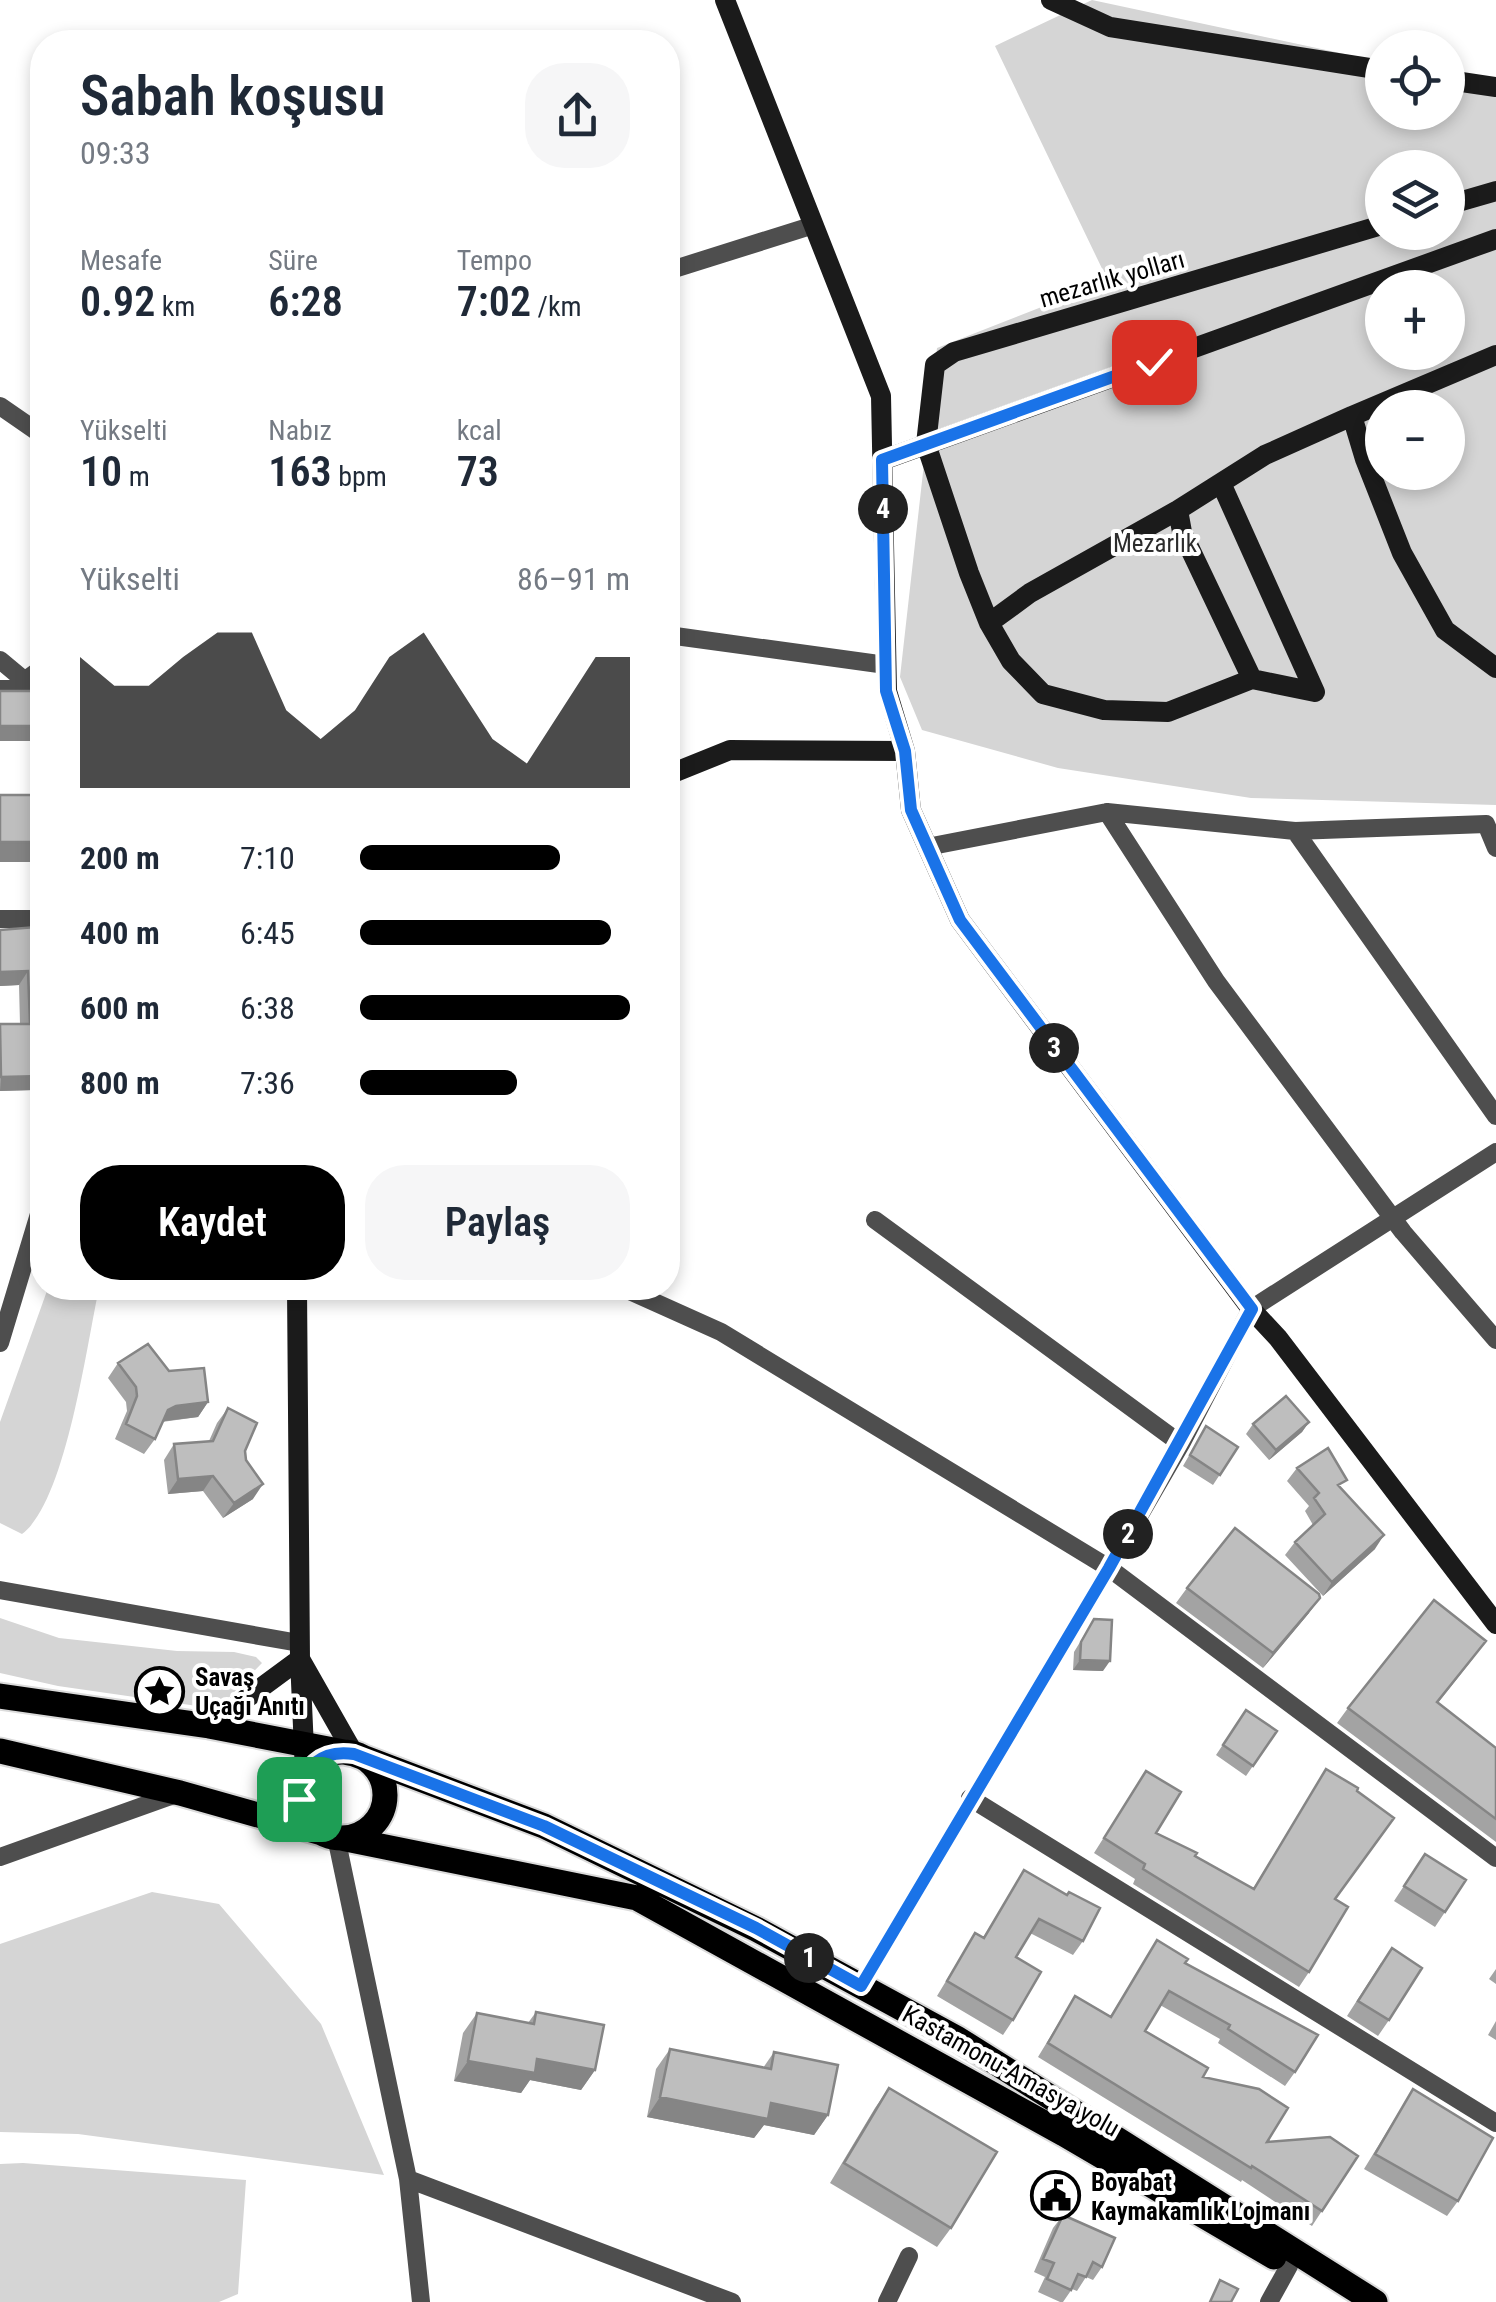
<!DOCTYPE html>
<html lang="tr">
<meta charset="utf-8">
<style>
:root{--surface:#fff;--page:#f6f6f7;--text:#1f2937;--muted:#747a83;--accent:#000}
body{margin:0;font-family:"Roboto Condensed",sans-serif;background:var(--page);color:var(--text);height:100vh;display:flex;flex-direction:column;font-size:38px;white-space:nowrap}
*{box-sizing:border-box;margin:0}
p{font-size:32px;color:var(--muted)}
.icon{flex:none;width:55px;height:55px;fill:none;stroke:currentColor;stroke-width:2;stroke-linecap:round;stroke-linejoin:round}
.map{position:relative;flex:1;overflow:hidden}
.drawer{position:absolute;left:30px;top:30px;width:650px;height:1270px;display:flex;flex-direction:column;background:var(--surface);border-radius:40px;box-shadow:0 5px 15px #0003}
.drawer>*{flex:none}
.fabs{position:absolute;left:1365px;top:30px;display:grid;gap:20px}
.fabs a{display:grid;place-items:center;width:100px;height:100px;border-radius:50%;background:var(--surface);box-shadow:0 5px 15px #0003;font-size:50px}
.pin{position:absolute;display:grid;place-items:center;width:85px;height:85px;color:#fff;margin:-42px;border-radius:20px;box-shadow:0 5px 15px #0006}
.km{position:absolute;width:50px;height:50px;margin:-25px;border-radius:50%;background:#222;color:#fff;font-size:28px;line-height:50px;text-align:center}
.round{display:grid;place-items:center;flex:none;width:105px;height:105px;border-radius:40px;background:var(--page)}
.summary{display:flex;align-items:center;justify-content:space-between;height:170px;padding:0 50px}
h1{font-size:55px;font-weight:600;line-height:75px}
.figures{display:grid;grid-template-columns:repeat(3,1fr);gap:15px;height:170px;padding:10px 50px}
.figures div{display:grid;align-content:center}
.figures b{font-size:42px;font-weight:600}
.figures small{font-size:28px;font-weight:400}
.figures p{font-size:28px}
.chart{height:280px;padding:20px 50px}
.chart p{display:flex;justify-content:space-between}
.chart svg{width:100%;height:180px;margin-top:10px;fill:var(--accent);opacity:.7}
.button{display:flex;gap:20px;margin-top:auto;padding:20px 50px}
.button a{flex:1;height:115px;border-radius:40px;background:var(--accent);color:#fff;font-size:40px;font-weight:600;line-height:115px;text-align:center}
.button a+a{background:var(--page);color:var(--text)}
ul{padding:0 50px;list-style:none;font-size:32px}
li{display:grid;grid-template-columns:160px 120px 1fr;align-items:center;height:75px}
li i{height:25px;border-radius:12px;background:var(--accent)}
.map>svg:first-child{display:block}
.green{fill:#d5d5d5;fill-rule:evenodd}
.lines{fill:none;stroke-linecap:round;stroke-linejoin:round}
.primary-casing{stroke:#dbdbdb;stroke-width:29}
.street{stroke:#4e4e4e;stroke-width:18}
.secondary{stroke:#1b1b1b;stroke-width:20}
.primary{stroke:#000;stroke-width:25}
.wall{fill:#a3a3a3}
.shaded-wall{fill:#858585}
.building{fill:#bebebe;stroke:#858585;stroke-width:2.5}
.route-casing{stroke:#fff;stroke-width:20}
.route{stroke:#1a73e8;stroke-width:12}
.labels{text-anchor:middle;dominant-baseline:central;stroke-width:8;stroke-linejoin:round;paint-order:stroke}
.street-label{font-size:25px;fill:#000;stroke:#fff}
.park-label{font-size:25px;fill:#2c2c2c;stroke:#fff}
.poi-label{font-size:25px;font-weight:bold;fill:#000;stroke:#fff;text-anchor:start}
</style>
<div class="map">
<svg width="1496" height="2302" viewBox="0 0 1496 2302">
<rect width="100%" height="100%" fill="#fff"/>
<path class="green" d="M 1092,0 L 1382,62 L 1382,112 L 1448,112 L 1448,76 L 1496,86 L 1496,805 L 1251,798 L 1058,768 L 922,730 L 900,677 L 937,348 L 1108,281 L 995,46 ZM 1382,168 L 1448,168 L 1448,232 L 1382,232 ZM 1382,288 L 1448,288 L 1448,352 L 1382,352 ZM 1382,408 L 1448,408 L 1448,472 L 1382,472 Z
M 48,1288 L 99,1288 C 87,1343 66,1502 22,1534 L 0,1523 L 0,1422 Z
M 0,1618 L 59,1638 L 177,1651 L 234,1652 L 256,1657 L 262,1663 L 218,1709 L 58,1686 L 0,1673 Z
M 152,1892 L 219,1904 L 321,2024 L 384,2175 L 78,2134 L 0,2132 L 0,1944 Z
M 23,2163 L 246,2180 L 238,2294 L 219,2302 L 0,2302 L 0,2164 Z"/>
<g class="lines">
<defs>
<path id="primary" d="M 0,1696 L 209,1726 L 354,1754 L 544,1826 L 756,1929 L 958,2039 L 1375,2302
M 0,1751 L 180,1793 L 336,1837 L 637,1898 L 1064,2134 L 1274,2257
M299 1795a43 43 0 1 1 86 0a43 43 0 1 1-86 0Z"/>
</defs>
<use href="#primary" class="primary-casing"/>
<path class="street" d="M 668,271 L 814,225
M 0,406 L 42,435
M 668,635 L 886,665
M 0,660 L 42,695
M 0,689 L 13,689 L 42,668
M 1107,812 L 1216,981 L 1403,1232 L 1496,1340
M 1295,831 L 1486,824 L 1496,848
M 927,847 L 1107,812 L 1295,831 L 1496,1116
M 0,919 L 42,919
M 875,1220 L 1181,1444
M 623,1288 L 721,1332 L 1109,1568 L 1496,1858
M 0,1343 L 42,1204
M 0,1590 L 299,1643
M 970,1798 L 1496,2123
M 336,1837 L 408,2179 L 421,2302
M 0,1857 L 179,1793
M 861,1986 L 1109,1568 L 1181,1444 L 1251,1309 L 1496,1152
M 408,2179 L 732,2302
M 887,2302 L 909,2256
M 1269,2302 L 1289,2266"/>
<path class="secondary" d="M 725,0 L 881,396 L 887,691 L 905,751
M 1051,0 L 1110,27 L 1382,70
M 1448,80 L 1496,87
M 1448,205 L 1496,191
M 1496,355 L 1352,416 L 1365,459 L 1402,553 L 1445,630 L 1496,668
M 883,460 L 1496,239
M 1221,483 L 1315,692 L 1252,679
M 1178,510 L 1182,532 L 1252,679 L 1168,712 L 1104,710 L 1043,694 L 1011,661 L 989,623 L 969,573 L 926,444 L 935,365 L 954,352 L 1382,225
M 989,623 L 1030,593 L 1178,510 L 1265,455 L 1352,416
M 668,775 L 730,750 L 905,751 L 911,810 L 960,920 L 1251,1309 L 1278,1338 L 1496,1624
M 297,1288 L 300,1659 L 305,1772
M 209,1726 L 300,1659 L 354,1754"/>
<use href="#primary" class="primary"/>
</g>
<path class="wall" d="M 0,930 L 42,933 L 42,1078 L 34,1090 L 0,1091 L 0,1025 L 20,1024 L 19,985 L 0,986 Z
M 168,1288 L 191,1288 L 183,1298 Z
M 118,1363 L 169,1371 L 208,1402 L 198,1417 L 162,1422 L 155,1439 L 144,1454 L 115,1439 L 127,1411 L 126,1402 L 108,1378 Z
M 228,1408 L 245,1451 L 253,1499 L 223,1518 L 203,1491 L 168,1494 L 164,1460 L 174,1444 L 209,1441 L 217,1423 Z
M 1309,1422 L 1302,1432 L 1269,1460 L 1246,1434 L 1253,1424 Z
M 1206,1426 L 1238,1447 L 1213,1485 L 1183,1466 Z
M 1297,1468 L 1341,1488 L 1375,1549 L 1323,1596 L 1285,1555 L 1295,1542 L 1313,1525 L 1305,1511 L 1309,1506 L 1287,1481 Z
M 1187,1588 L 1309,1613 L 1263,1668 L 1176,1603 Z
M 1094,1619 L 1103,1671 L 1073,1670 L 1074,1652 Z
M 1475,1656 L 1438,1703 L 1496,1748 L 1496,1842 L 1337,1723 L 1348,1708 Z
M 1246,1710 L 1277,1731 L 1246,1776 L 1216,1755 Z
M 1326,1769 L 1357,1791 L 1336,1899 L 1309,1972 L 1299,1987 L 1133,1884 L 1135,1879 L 1094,1853 L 1146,1771 L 1156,1833 L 1253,1889 Z
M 1425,1854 L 1445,1912 L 1435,1927 L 1394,1901 Z
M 1024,1870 L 1083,1941 L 1073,1955 L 1030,1933 L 1016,1957 L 1013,2020 L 1003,2035 L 937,1996 L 975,1933 L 983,1938 Z
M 1157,1940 L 1185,1963 L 1295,2072 L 1285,2086 L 1218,2043 L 1220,2039 L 1160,2005 L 1145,2031 L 1203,2077 L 1267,2142 L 1358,2156 L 1312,2226 L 1242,2180 L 1241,2182 L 1038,2057 L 1075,1996 L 1110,2017 Z
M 1381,1963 L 1389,2020 L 1378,2036 L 1347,2016 Z
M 1496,1969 L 1496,1984 L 1489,1979 Z
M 536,2012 L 595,2070 L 581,2090 L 530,2080 L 521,2093 L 454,2081 L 463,2033 L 477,2013 L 528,2023 Z
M 1496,2021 L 1496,2040 L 1488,2035 Z
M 670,2049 L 763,2068 L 774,2052 L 828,2115 L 814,2135 L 764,2125 L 754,2138 L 647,2117 L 656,2069 Z
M 889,2088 L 951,2228 L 937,2247 L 830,2183 L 875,2108 Z
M 1413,2089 L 1458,2201 L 1447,2216 L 1364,2169 Z
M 1063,2215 L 1102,2267 L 1093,2280 L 1086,2277 L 1077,2291 L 1072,2289 L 1063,2302 L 1060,2302 L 1038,2292 L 1045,2277 L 1034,2272 L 1053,2228 Z"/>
<path class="shaded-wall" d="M 0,726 L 42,726 L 42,741 L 0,741 Z
M 0,842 L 42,842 L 42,862 L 0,862 Z
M 28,971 L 19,985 L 0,986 L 0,972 Z
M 42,1076 L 34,1090 L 0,1091 L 1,1077 Z
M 208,1402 L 198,1417 L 165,1421 L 157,1425 L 168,1410 L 176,1406 Z
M 1309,1422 L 1302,1432 L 1269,1460 L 1276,1450 Z
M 213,1476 L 203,1491 L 168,1494 L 178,1479 Z
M 263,1484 L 253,1499 L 223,1518 L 234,1503 Z
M 1384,1535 L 1375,1549 L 1323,1596 L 1332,1582 Z
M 1320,1598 L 1309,1613 L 1263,1668 L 1273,1653 Z
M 1080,1660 L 1110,1661 L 1103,1671 L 1073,1670 Z
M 537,2059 L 595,2070 L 581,2090 L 530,2080 L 521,2093 L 454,2081 L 468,2061 Z
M 660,2097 L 771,2103 L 828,2115 L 814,2135 L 764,2125 L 754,2138 L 647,2117 Z"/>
<path class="building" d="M 0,691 L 42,691 L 42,726 L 0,726 Z
M 0,795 L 42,795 L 42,842 L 0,842 Z
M 36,927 L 37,933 L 42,933 L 42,1076 L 1,1077 L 0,1024 L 30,1024 L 28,971 L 0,972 L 0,930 Z
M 148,1344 L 169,1371 L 204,1368 L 208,1402 L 176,1406 L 168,1410 L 155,1439 L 126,1424 L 137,1396 L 136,1387 L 118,1363 Z
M 1286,1396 L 1309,1422 L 1276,1450 L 1253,1424 Z
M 228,1408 L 257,1423 L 245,1451 L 246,1460 L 263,1484 L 234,1503 L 213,1476 L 178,1479 L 174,1444 L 213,1441 Z
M 1206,1426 L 1238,1447 L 1220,1475 L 1190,1455 Z
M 1328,1448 L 1347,1480 L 1338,1485 L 1384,1535 L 1332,1582 L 1295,1542 L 1325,1514 L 1314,1498 L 1319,1493 L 1297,1468 Z
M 1235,1528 L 1319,1594 L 1320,1598 L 1273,1653 L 1187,1588 Z
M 1434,1600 L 1486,1641 L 1437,1702 L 1496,1748 L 1496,1819 L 1348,1708 Z
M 1094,1619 L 1112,1620 L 1110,1661 L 1080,1660 L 1081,1642 Z
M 1246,1710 L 1277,1731 L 1253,1766 L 1223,1745 Z
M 1326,1769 L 1358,1788 L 1357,1791 L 1394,1818 L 1335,1899 L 1348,1907 L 1309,1972 L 1143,1869 L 1145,1864 L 1104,1838 L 1146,1771 L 1181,1792 L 1156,1833 L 1197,1853 L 1195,1856 L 1254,1889 Z
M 1425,1854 L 1466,1880 L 1445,1912 L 1404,1886 Z
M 1024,1870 L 1067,1895 L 1069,1892 L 1100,1908 L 1083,1941 L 1039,1919 L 1016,1957 L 1041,1972 L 1013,2020 L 947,1981 L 975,1933 L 984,1938 Z
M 1157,1940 L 1188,1959 L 1185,1963 L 1318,2035 L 1295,2072 L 1228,2029 L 1230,2025 L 1169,1991 L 1145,2031 L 1208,2068 L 1203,2077 L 1259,2089 L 1288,2108 L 1267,2142 L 1330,2137 L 1358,2156 L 1322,2211 L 1252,2166 L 1251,2168 L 1048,2043 L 1075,1996 L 1111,2017 Z
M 1392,1948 L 1422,1968 L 1389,2020 L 1358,2001 Z
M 536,2012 L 604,2025 L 595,2070 L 537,2059 L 535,2073 L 468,2061 L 477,2013 L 534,2024 Z
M 670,2049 L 771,2069 L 774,2052 L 838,2065 L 828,2115 L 771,2103 L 768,2119 L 660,2097 Z
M 889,2088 L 997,2152 L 951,2228 L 844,2163 Z
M 1413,2089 L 1493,2138 L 1458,2201 L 1375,2154 Z
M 1063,2215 L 1115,2238 L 1102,2267 L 1093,2262 L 1086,2277 L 1078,2274 L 1071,2290 L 1047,2279 L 1054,2263 L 1043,2259 Z
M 1220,2280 L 1238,2289 L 1231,2302 L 1210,2302 Z"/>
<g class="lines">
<defs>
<path id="route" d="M 299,1799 C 301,1767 322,1749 354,1754 L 544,1826 L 756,1928 L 861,1986 L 1109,1568 L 1252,1309 L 960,920 L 911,810 L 905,751 L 886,691 L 882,460 L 1154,362"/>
</defs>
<use href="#route" class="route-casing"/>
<use href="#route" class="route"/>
</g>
<defs>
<symbol id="sight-ring" viewBox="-11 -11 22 22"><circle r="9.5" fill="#fff" stroke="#000" stroke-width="1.5"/><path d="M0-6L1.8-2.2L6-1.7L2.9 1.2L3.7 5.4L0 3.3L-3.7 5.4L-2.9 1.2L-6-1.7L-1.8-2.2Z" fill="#000"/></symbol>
<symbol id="civic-ring" viewBox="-11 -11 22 22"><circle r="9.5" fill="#fff" stroke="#000" stroke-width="1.5"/><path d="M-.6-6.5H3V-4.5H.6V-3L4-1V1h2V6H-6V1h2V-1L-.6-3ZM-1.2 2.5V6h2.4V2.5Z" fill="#000"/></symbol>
</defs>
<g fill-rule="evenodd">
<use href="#sight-ring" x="132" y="1664" width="55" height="55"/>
<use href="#civic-ring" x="1028" y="2168" width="55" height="55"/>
</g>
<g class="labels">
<g class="street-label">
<text transform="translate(1112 279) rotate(-16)">mezarlık yolları</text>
<text transform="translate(1011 2071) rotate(29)">Kastamonu-Amasya yolu</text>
</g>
<g class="park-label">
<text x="1155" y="543">Mezarlık</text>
</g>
<g class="poi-label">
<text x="195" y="1677">Savaş<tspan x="195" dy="29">Uçağı Anıtı</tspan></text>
<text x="1091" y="2182">Boyabat<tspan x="1091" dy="29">Kaymakamlık Lojmanı</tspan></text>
</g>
</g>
</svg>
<div class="fabs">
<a><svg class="icon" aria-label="locate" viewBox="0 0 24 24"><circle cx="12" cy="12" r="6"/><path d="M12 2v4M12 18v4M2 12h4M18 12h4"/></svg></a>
<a><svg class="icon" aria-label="layers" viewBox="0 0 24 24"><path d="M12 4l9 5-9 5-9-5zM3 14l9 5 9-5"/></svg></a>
<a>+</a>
<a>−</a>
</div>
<div class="pin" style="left:299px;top:1799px;background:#1e9e55"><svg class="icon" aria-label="arrive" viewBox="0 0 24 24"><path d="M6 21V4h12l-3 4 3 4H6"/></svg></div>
<div class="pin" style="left:1154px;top:362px;background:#d93025"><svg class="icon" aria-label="check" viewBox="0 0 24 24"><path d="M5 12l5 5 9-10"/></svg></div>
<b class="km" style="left:809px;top:1958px">1</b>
<b class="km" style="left:1128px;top:1534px">2</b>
<b class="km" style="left:1054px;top:1048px">3</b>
<b class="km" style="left:883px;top:509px">4</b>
<section class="drawer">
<div class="summary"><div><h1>Sabah koşusu</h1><p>09:33</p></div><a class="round"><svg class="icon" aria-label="share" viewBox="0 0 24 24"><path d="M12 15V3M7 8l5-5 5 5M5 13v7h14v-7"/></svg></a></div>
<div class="figures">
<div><p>Mesafe</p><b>0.92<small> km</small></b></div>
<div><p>Süre</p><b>6:28</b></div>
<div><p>Tempo</p><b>7:02<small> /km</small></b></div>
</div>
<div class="figures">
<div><p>Yükselti</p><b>10<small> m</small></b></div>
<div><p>Nabız</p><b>163<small> bpm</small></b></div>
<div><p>kcal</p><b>73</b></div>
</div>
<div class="chart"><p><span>Yükselti</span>86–91 m</p>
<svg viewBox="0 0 160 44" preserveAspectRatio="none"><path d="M0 44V12L10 19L20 19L30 12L40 6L50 6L60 25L70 32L80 25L90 12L100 6L110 19L120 32L130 38L140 25L150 12L160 12V44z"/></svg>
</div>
<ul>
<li><b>200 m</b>7:10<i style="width:74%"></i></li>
<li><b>400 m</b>6:45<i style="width:93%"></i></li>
<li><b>600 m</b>6:38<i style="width:100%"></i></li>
<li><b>800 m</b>7:36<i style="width:58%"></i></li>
</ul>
<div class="button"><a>Kaydet</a><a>Paylaş</a></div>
</section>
</div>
